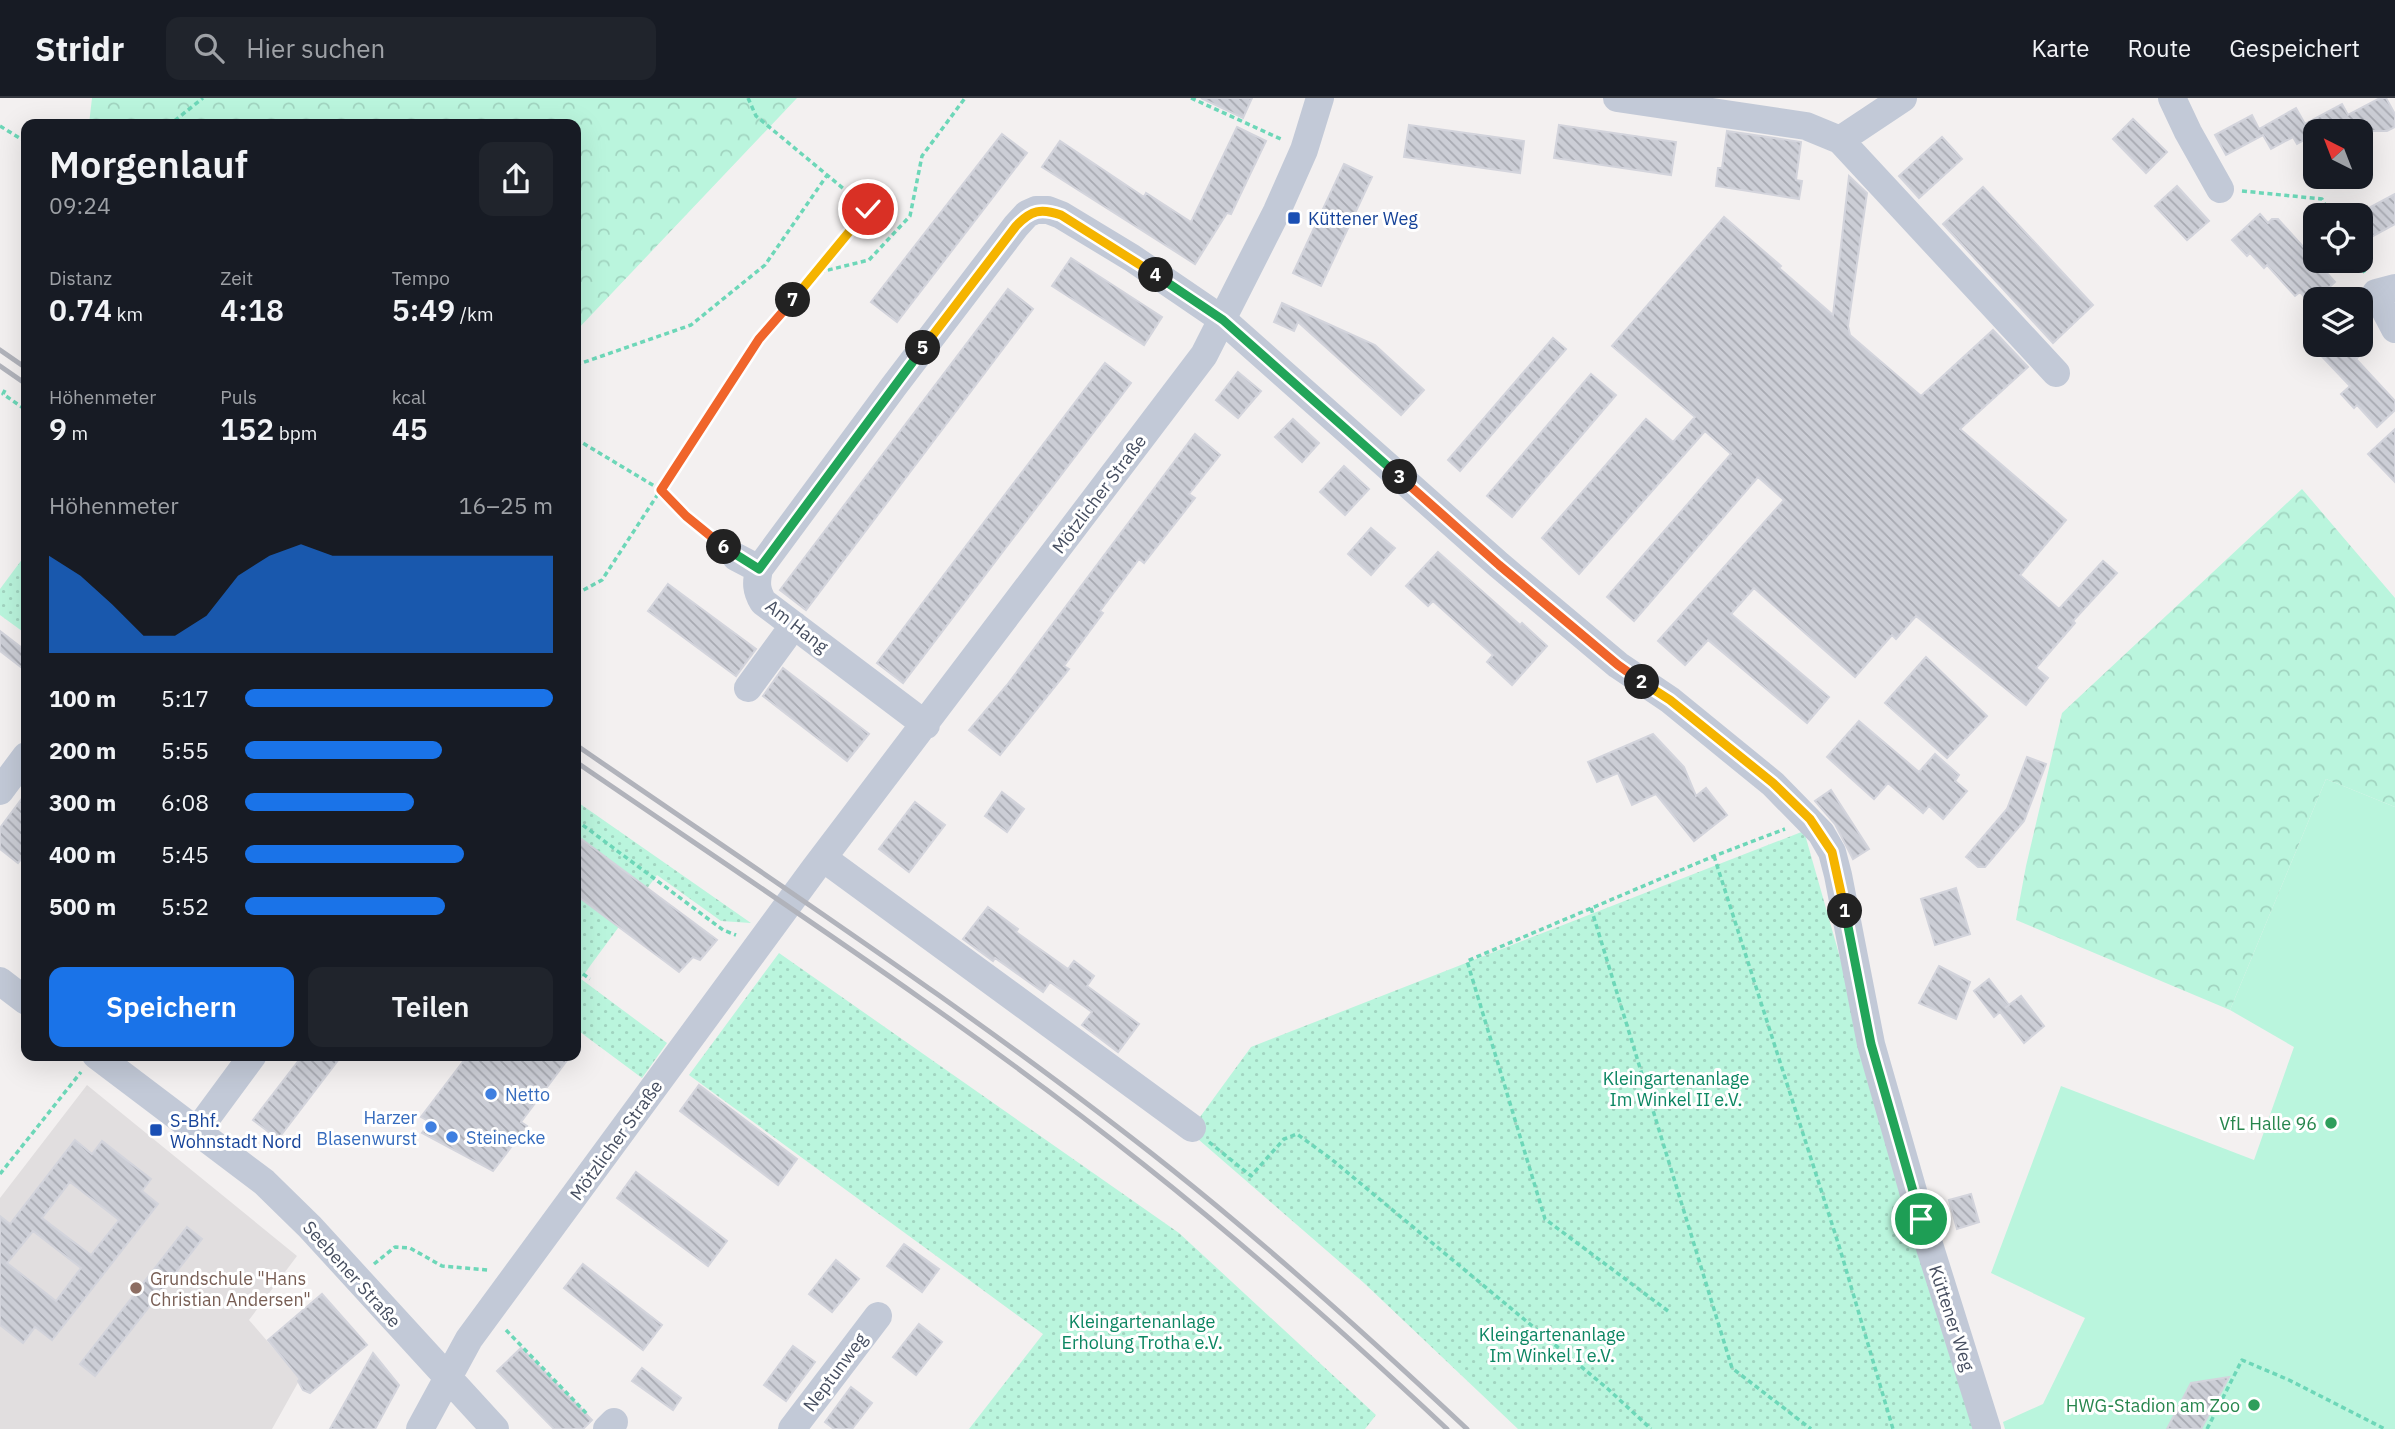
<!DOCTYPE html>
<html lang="de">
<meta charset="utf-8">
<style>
:root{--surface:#171b24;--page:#20242c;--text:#f1f3f6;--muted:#9ea1a6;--line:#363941;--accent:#1a73e8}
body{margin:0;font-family:"IBM Plex Sans",sans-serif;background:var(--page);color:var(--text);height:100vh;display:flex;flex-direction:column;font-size:26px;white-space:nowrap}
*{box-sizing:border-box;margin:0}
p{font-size:23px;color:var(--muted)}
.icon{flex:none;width:38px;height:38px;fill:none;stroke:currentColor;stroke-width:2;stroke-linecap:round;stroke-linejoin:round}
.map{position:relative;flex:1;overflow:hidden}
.drawer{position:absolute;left:21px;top:21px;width:560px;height:942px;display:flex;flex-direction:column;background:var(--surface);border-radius:14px;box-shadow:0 7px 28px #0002}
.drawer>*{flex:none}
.needle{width:46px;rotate:318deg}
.controls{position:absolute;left:2303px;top:21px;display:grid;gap:14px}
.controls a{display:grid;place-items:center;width:70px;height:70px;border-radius:14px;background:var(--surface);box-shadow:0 7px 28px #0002;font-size:35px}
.pin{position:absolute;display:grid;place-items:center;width:60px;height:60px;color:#fff;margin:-30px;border:4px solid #fff;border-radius:50%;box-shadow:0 2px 7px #0007}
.km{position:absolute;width:35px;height:35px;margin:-18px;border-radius:50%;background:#222;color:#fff;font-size:19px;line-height:35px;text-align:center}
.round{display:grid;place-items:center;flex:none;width:74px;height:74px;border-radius:14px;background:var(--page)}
.summary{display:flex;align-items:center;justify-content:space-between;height:119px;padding:0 28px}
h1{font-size:38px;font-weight:600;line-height:52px}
.figures{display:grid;grid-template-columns:repeat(3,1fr);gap:10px;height:119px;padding:7px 28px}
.figures div{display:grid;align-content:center}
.figures b{font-size:30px;font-weight:600}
.figures small{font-size:19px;font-weight:400}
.figures p{font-size:19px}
.chart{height:196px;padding:14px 28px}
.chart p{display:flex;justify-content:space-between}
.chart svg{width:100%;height:126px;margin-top:7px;fill:var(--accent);opacity:.7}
.primary-button{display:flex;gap:14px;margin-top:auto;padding:14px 28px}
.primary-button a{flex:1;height:80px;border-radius:14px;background:var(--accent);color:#fff;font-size:28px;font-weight:600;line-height:80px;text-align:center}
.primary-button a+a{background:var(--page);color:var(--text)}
ul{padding:0 28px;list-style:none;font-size:23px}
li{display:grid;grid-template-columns:112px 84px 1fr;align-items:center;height:52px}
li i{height:18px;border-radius:9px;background:var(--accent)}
header{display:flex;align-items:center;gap:42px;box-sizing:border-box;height:98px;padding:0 35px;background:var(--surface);border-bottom:2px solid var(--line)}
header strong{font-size:33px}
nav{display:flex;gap:38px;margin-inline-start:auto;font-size:24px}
.search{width:490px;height:63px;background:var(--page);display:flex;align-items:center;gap:18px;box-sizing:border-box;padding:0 24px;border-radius:14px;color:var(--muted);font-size:26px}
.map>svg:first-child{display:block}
.education{fill:#e1dedf}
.grass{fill:#baf5dd}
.forest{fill:url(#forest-crowns)}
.park{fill:url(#park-dots)}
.building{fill:url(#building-back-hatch);stroke:#d3d4dc;stroke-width:2;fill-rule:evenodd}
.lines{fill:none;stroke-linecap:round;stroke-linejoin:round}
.path{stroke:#6dd7b8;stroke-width:3.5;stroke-dasharray:5 3.5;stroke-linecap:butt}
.minor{stroke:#c2c9d7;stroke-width:28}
.rail{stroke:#b1b3bb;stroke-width:5}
.split-1-casing{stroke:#fff;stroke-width:14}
.split-2-casing{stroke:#fff;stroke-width:14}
.split-3-casing{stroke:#fff;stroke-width:14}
.split-4-casing{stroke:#fff;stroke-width:14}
.split-5-casing{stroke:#fff;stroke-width:14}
.split-6-casing{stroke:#fff;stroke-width:14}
.split-7-casing{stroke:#fff;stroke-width:14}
.split-8-casing{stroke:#fff;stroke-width:14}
.split-1{stroke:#22a559;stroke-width:9}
.split-2{stroke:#f5b400;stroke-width:9}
.split-3{stroke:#f0652b;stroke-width:9}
.split-4{stroke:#22a559;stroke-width:9}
.split-5{stroke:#f5b400;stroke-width:9}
.split-6{stroke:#22a559;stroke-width:9}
.split-7{stroke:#f0652b;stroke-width:9}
.split-8{stroke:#f5b400;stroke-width:9}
.transit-dot{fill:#1a4fb4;stroke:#fff;stroke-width:2.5}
.shop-dot{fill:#3f7fe0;stroke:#fff;stroke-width:2.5}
.leisure-dot{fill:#2e9e5b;stroke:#fff;stroke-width:2.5}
.education-dot{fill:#8d6e63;stroke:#fff;stroke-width:2.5}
.labels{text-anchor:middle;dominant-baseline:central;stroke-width:6;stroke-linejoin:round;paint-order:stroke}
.transit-label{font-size:18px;fill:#164399;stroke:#fff;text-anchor:start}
.street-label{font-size:18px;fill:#464e60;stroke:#fff}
.park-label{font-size:18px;fill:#0c8662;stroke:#fff}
.shop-label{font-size:18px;fill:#366cbe;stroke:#fff;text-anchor:start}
.leisure-label{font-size:18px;fill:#27864d;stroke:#fff;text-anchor:end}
.education-label{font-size:18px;fill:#785e54;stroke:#fff;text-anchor:start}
</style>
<header>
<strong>Stridr</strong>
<div class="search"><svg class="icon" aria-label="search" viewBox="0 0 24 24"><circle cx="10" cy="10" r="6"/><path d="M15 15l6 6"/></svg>Hier suchen</div>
<nav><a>Karte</a><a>Route</a><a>Gespeichert</a></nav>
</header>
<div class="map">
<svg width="2395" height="1331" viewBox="0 0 2395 1331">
<defs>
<pattern id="forest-crowns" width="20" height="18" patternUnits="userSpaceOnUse" patternTransform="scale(1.75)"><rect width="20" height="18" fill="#baf5dd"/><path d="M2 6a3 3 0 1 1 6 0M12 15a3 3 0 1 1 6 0" fill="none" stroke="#a1d4c0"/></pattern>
<pattern id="park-dots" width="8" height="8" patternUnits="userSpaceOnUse" patternTransform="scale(1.75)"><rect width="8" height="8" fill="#baf5dd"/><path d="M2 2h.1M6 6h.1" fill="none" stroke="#a1d4c0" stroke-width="1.8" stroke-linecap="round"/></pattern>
<pattern id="building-back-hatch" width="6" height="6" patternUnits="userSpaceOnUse" patternTransform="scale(1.75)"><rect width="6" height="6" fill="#ccced6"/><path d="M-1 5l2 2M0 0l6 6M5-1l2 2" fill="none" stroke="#a7a9b1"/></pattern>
</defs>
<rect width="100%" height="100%" fill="#f3f0f0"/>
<path class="education" d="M 87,987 L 297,1158 L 249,1222 L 300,1281 L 272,1331 L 0,1331 L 0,1100 Z"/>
<path class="grass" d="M 2326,681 L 2395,709 L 2395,1331 L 2005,1331 L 2003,1324 L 2043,1306 L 2085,1220 L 1991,1175 L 2061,988 L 2254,1062 L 2294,949 L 2230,912 Z"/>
<path class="forest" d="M 92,0 L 797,0 L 576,233 L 576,26 L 89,26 Z
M 2302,391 L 2395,500 L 2395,709 L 2326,681 L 2230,912 L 2016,822 L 2026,768 L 2062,615 Z"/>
<path class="park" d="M 26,456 L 26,536 L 0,517 L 0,491 Z
M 576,703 L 751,825 L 721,823 L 657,777 L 590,868 L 581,881 L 667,945 L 642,980 L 576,931 Z
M 1804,733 L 1974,1331 L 1518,1331 L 1364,1185 L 1191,1035 L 1192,1030 L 1251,949 Z
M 779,855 L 1179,1135 L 1376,1317 L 1365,1331 L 969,1331 L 1043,1236 L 689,977 Z"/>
<path class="building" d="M 1201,0 L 1252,0 L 1243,20 Z
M 2380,0 L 2386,0 L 2395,16 L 2395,29 L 2387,33 L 2309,33 L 2311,38 L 2297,46 L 2293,39 L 2271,51 L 2263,37 L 2226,57 L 2215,37 L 2252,17 L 2259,31 L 2296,10 L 2305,26 L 2342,6 L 2348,17 Z
M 2133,21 L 2167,54 L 2146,75 L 2113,41 Z
M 1409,27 L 1524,43 L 1520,75 L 1404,59 Z
M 1559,27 L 1676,44 L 1671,77 L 1554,60 Z
M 1237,29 L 1266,43 L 1231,116 L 1227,115 L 1195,166 L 1042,69 L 1060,43 L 1144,99 L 1146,95 L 1191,124 Z
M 1727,33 L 1801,44 L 1796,82 L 1802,83 L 1799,101 L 1716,88 L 1718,70 L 1722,70 Z
M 1002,36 L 1027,55 L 897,224 L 871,204 Z
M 1942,39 L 1962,61 L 1919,100 L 1899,78 Z
M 1344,66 L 1372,79 L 1321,188 L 1293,175 Z
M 1849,78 L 1867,95 L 1848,228 L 1850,237 L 1921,298 L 1993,232 L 2028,269 L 1960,331 L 2066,422 L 2020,477 L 2059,511 L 2103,463 L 2117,475 L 2073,523 L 2075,525 L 2036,570 L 2048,580 L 2026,607 L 1916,518 L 1896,541 L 1892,537 L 1855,579 L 1754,490 L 1731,516 L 1829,599 L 1807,625 L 1708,542 L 1685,567 L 1658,543 L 1784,402 L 1758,379 L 1634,523 L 1607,499 L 1731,356 L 1705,333 L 1579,476 L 1542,440 L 1646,321 L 1673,344 L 1695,319 L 1612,248 L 1724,119 L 1781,168 L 1779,170 L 1833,217 Z
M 2177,88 L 2209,123 L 2187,142 L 2155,108 Z
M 1983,89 L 2093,207 L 2053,245 L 1943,126 Z
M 2395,96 L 2395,126 L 2366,142 L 2361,133 L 2361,114 Z
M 2260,116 L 2268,125 L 2272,121 L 2278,121 L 2335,184 L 2311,206 L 2300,194 L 2295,198 L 2267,167 L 2264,170 L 2250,155 L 2247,158 L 2232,142 Z
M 1071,160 L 1162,219 L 1144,247 L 1052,188 Z
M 1008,191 L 1033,211 L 806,512 L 780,492 Z
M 1282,205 L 1375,247 L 1424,292 L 1401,317 L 1298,224 L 1294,233 L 1274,224 Z
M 1553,240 L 1566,251 L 1460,373 L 1448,362 Z
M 2311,247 L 2371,247 L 2356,261 L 2395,303 L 2395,312 L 2377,329 L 2357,307 L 2354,310 L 2341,296 L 2350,288 Z
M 1105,265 L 1131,285 L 903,585 L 877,565 Z
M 1238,274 L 1261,293 L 1238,320 L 1216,302 Z
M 1591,276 L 1616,297 L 1512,419 L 1487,398 Z
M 1293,321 L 1319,345 L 1302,364 L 1275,339 Z
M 2395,331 L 2395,384 L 2368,356 Z
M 1195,336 L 1220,357 L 1189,396 L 1195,400 L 1144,465 L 1139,461 L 1100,513 L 1103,515 L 1064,568 L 1069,571 L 1000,657 L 969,632 L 1007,587 Z
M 1344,368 L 1369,391 L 1345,417 L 1320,394 Z
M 1371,430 L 1395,450 L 1371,477 L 1348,456 Z
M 1438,454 L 1520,527 L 1522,525 L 1547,548 L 1512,587 L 1487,564 L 1493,557 L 1433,503 L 1428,508 L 1406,488 Z
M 668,486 L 756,551 L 736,578 L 648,513 Z
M 0,533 L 26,553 L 26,573 L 0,553 Z
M 1926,559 L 1987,618 L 1947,660 L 1885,605 Z
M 783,570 L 869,636 L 847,663 L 763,598 Z
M 1859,623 L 1919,674 L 1935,656 L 1959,677 L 1955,683 L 1967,693 L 1943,721 L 1929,708 L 1923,715 L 1888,685 L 1874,701 L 1827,659 Z
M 1653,636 L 1684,669 L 1696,698 L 1706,690 L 1727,717 L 1694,743 L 1656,696 L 1632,707 L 1618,675 L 1597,684 L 1588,664 Z
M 2027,659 L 2046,666 L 2024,723 L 1985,769 L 1978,769 L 1966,759 L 2007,711 Z
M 1831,692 L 1869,751 L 1853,761 L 1835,726 L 1815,703 Z
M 1002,694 L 1024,711 L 1007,734 L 985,718 Z
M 26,695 L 26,755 L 18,765 L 0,751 L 0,730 Z
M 915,704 L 945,727 L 909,774 L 879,751 Z
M 576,737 L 717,842 L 700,862 L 693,859 L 679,874 L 576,797 Z
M 1956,790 L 1970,836 L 1935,847 L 1921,801 Z
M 988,809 L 1018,831 L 1016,834 L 1068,871 L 1074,863 L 1094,878 L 1087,888 L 1139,926 L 1118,954 L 1082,927 L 1092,914 L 1050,884 L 1043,894 L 995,860 L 993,863 L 963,841 Z
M 1939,868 L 1970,884 L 1956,921 L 1919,905 Z
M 1989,881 L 2009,907 L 2005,910 L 2021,898 L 2044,928 L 2024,945 L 2000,914 L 1994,919 L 1974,893 Z
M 303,957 L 342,957 L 278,1041 L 253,1022 Z
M 468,957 L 571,957 L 521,1024 L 527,1028 L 493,1073 L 422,1035 L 430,1024 L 421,1019 Z
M 699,987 L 797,1061 L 778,1087 L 680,1013 Z
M 75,1042 L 92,1056 L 102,1043 L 151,1081 L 142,1093 L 158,1106 L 52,1242 L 35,1229 L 23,1245 L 0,1227 L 0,1118 L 10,1126 ZM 70,1084 L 119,1122 L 91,1157 L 42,1120 ZM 33,1133 L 81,1170 L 56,1203 L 7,1165 Z
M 636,1074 L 727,1143 L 708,1168 L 617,1100 Z
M 1971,1096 L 1979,1124 L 1957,1131 L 1949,1102 Z
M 187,1129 L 202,1141 L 95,1278 L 80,1266 Z
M 904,1146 L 939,1171 L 922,1194 L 887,1168 Z
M 836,1162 L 859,1181 L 832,1214 L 809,1196 Z
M 583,1166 L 662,1227 L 643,1252 L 564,1190 Z
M 322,1196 L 367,1247 L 310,1295 L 303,1292 L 298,1283 L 300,1281 L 268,1242 Z
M 919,1226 L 942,1244 L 916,1277 L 893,1259 Z
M 793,1248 L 815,1264 L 786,1303 L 764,1287 Z
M 521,1250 L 592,1322 L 583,1331 L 554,1331 L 497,1273 Z
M 373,1255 L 399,1287 L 375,1331 L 330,1331 Z
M 642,1270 L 681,1300 L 673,1312 L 632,1283 Z
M 2229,1279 L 2201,1331 L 2167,1331 L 2191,1285 Z
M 851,1289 L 872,1305 L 852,1331 L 834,1331 L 825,1324 Z"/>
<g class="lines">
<path class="path" d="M 748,0 L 756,18 L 868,111 L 817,174
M 1191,0 L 1283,42
M 167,26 L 173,24 L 203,0
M 0,28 L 26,44
M 2242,93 L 2322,101 L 2331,117
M 2358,163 L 2365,175
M 576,267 L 691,227 L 765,167 L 830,73
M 5,292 L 3,296 L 26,312
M 576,341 L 661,392 L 686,418 L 718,444
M 576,496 L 602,482 L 759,241 L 816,175 L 869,162 L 910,118 L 922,58 L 965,0
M 576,722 L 723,832 L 736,837
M 1714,758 L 1840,1151 L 1893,1331
M 1591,810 L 1732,1270 L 1811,1331
M 576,871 L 590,881
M 1209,1044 L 1251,1078 L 1284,1041 L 1297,1036 L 1330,1060 L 1608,1291 L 1651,1331
M 0,1076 L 81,974
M 374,1166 L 395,1149 L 410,1150 L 442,1168 L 488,1172
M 1668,1213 L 1545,1121 L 1467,863 L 1714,758 L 1785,731
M 506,1232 L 588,1317
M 2207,1331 L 2242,1262 L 2289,1282 L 2385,1331"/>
<path class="minor" d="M 1617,0 L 1806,28 L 1840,42 L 2056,275
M 2172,0 L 2188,34 L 2220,91
M 1840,42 L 1903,0
M 2395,190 L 2376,195 L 2395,231
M 736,459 L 759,471
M 748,590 L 794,527
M 926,627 L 763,504 C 756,492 756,485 759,471 L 894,288 L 1016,128 L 1027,116 L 1036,112 L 1048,112 L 1061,117 L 1132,160 L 1223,222 L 1499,467 L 1618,567 L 1670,602 L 1773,686 L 1821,735 L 1832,754 L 1838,777 L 1871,946 L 1921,1121 L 1987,1331
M 0,693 L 26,658
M 823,760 L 1192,1030
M 0,883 L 26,903
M 96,957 L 264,1084 L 310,1129 L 495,1331
M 197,1033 L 253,957
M 420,1331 L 469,1241 L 815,770 L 1204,257 L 1277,113 L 1304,52 L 1320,0
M 607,1331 L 614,1324
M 792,1331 L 878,1218"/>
<path class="rail" d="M 0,252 L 26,270
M 0,268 L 26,286
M 576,647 C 776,785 980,919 1170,1070 C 1273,1152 1371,1241 1467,1331
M 576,664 C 767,795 962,922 1143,1066 C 1249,1150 1349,1239 1447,1331"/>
</g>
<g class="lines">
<defs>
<path id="split-1" d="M 1845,813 L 1871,946 L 1921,1121"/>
<path id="split-2" d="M 1642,584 L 1670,602 L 1773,685 L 1810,721 L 1832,754 L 1845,813"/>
<path id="split-3" d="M 1400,379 L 1499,467 L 1618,567 L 1642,584"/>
<path id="split-4" d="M 1156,177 L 1223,222 L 1400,379"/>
<path id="split-5" d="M 923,250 L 1016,128 C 1031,112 1041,110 1061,117 L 1156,177"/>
<path id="split-6" d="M 724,449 L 759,471 L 923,250"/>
<path id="split-7" d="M 724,449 L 686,418 L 661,392 L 759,241 L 793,202"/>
<path id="split-8" d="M 793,202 L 868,111"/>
</defs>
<use href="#split-1" class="split-1-casing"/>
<use href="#split-2" class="split-2-casing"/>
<use href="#split-3" class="split-3-casing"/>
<use href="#split-4" class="split-4-casing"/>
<use href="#split-5" class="split-5-casing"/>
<use href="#split-6" class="split-6-casing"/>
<use href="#split-7" class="split-7-casing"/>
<use href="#split-8" class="split-8-casing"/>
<use href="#split-1" class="split-1"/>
<use href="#split-2" class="split-2"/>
<use href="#split-3" class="split-3"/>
<use href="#split-4" class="split-4"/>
<use href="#split-5" class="split-5"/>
<use href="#split-6" class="split-6"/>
<use href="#split-7" class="split-7"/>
<use href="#split-8" class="split-8"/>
</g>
<g class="transit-dot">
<rect x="1287" y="113" width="14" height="14" rx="3.5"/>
<rect x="149" y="1025" width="14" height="14" rx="3.5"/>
</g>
<g class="shop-dot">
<circle cx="491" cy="996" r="7"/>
<circle cx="431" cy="1029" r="7"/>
<circle cx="452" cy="1039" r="7"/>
</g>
<g class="leisure-dot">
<circle cx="2331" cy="1025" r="7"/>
<circle cx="2254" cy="1307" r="7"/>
</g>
<circle class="education-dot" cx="136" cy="1190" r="7"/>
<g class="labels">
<g class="transit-label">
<text x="1308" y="120">Küttener Weg</text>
<text x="170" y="1022">S-Bhf.<tspan x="170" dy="21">Wohnstadt Nord</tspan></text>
</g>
<g class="street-label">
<text transform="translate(1099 396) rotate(-53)">Mötzlicher Straße</text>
<text transform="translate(797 528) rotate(38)">Am Hang</text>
<text transform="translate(616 1042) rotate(-54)">Mötzlicher Straße</text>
<text transform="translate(352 1176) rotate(48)">Seebener Straße</text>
<text transform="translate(1952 1220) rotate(72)">Küttener Weg</text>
<text transform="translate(835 1274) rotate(-53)">Neptunweg</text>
</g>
<g class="park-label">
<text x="1676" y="980">Kleingartenanlage<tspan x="1676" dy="21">Im Winkel II e.V.</tspan></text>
<text x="1142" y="1223">Kleingartenanlage<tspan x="1142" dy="21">Erholung Trotha e.V.</tspan></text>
<text x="1552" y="1236">Kleingartenanlage<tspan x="1552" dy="21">Im Winkel I e.V.</tspan></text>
</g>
<g class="shop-label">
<text x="505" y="996">Netto</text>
<text x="417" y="1019" text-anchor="end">Harzer<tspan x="417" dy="21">Blasenwurst</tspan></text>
<text x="466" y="1039">Steinecke</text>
</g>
<g class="leisure-label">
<text x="2317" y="1025">VfL Halle 96</text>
<text x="2240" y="1307">HWG-Stadion am Zoo</text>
</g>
<g class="education-label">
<text x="150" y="1180">Grundschule "Hans<tspan x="150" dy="21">Christian Andersen"</tspan></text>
</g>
</g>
</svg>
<div class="controls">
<a><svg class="needle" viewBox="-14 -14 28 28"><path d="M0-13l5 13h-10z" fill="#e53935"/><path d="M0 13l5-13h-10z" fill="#9ea1a6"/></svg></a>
<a><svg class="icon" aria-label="locate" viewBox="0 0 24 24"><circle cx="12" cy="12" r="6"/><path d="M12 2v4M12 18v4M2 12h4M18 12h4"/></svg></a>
<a><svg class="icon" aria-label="layers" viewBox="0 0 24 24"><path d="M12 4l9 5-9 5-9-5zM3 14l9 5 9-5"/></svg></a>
</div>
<div class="pin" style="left:1921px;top:1121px;background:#1e9e55"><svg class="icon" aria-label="arrive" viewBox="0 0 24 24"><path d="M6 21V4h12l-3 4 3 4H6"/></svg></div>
<div class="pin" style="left:868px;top:111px;background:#d93025"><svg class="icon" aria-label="check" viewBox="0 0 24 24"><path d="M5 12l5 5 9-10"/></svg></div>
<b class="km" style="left:1845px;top:813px">1</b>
<b class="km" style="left:1642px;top:584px">2</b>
<b class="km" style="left:1400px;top:379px">3</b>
<b class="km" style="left:1156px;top:177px">4</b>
<b class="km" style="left:923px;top:250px">5</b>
<b class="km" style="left:724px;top:449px">6</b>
<b class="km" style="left:793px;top:202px">7</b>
<section class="drawer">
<div class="summary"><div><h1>Morgenlauf</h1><p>09:24</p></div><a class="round"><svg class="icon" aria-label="share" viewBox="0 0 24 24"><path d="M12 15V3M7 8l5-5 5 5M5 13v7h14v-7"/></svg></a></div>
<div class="figures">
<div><p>Distanz</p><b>0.74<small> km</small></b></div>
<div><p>Zeit</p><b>4:18</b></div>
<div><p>Tempo</p><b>5:49<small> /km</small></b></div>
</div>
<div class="figures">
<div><p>Höhenmeter</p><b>9<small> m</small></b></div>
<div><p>Puls</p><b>152<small> bpm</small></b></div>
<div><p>kcal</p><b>45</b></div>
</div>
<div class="chart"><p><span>Höhenmeter</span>16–25 m</p>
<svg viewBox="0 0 160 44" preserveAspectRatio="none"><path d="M0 44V10L10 17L20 27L30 38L40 38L50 31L60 17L70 10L80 6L90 10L100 10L110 10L120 10L130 10L140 10L150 10L160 10V44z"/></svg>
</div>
<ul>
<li><b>100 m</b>5:17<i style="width:100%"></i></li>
<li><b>200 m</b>5:55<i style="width:64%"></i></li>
<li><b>300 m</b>6:08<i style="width:55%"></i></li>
<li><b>400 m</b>5:45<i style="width:71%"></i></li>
<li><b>500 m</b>5:52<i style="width:65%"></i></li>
</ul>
<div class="primary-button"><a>Speichern</a><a>Teilen</a></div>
</section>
</div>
